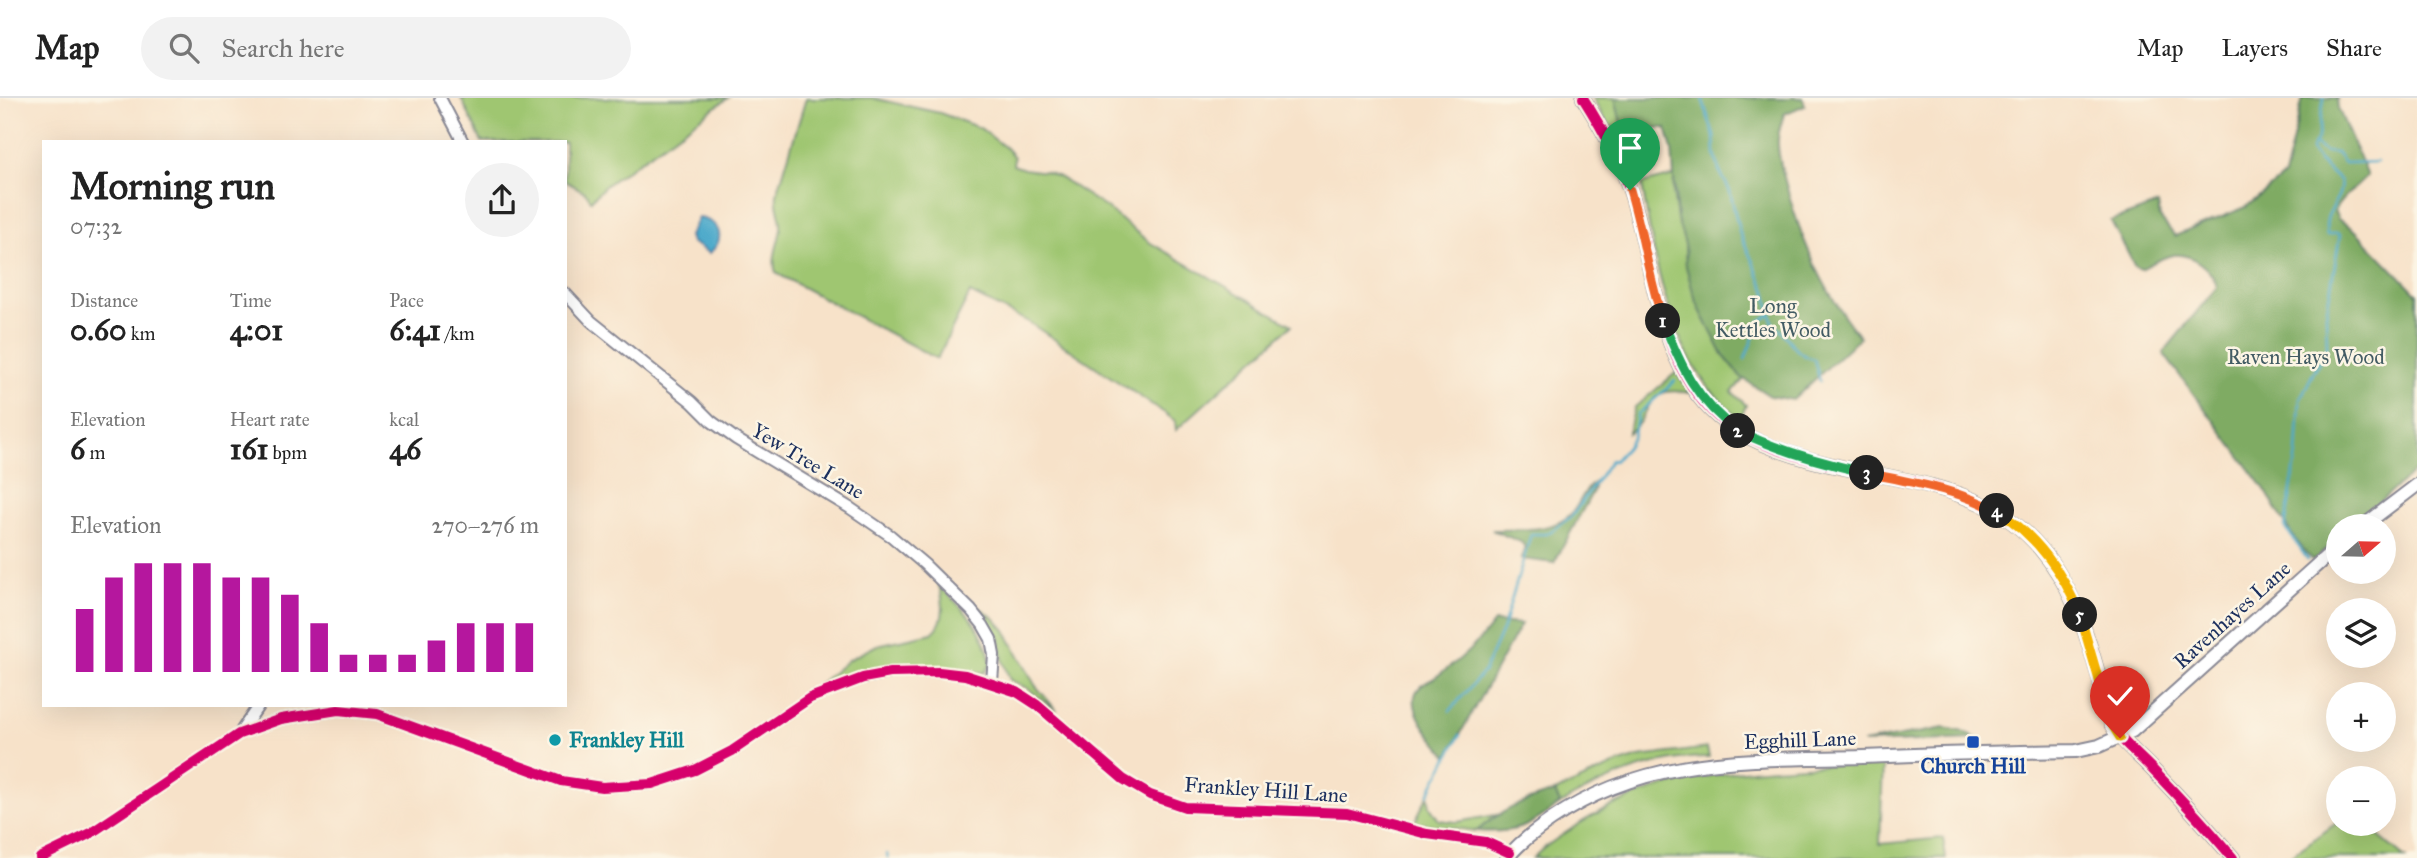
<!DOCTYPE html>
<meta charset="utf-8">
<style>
:root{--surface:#fff;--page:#f2f2f2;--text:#222;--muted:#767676;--line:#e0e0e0;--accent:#b5179e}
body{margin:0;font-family:"IM FELL Great Primer",serif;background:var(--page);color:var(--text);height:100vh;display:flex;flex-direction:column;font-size:26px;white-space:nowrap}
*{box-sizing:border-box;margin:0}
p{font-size:23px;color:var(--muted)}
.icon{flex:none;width:38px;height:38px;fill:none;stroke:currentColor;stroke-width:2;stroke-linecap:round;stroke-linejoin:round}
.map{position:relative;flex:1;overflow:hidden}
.drawer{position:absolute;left:42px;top:42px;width:525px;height:567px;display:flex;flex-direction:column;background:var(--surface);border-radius:0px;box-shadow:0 7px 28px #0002}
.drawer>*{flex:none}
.needle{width:46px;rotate:70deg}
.tools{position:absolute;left:2326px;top:416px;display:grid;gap:14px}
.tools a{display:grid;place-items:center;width:70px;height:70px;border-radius:50%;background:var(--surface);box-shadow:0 7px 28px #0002;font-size:35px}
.pin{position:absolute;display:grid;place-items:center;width:60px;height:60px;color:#fff;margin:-72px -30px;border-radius:50% 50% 50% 0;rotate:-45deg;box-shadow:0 0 7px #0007}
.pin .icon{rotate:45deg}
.km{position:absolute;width:35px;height:35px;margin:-18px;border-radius:50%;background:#222;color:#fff;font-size:19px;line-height:35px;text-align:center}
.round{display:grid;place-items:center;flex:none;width:74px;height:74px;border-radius:37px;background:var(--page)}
.summary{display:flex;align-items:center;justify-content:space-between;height:119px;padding:0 28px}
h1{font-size:38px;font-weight:700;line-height:52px}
.figures{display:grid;grid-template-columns:repeat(3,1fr);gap:10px;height:119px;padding:7px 28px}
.figures div{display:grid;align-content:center}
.figures b{font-size:30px;font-weight:700}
.figures small{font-size:19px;font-weight:400}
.figures p{font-size:19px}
.chart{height:196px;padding:14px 28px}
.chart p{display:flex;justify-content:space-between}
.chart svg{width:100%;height:126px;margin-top:7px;stroke:var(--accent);stroke-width:6}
header{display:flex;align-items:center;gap:42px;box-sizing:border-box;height:98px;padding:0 35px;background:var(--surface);border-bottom:2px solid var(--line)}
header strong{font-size:33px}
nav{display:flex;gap:38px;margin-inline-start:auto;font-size:24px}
.search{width:490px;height:63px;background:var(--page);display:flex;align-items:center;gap:18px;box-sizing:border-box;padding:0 24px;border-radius:38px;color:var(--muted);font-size:26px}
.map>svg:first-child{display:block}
.green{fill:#9fc671;stroke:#5d7a68;stroke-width:2}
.forest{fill:#7fab63;stroke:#4d6d60;stroke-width:2}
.water{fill:#4ba9ca;stroke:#336c94;stroke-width:2}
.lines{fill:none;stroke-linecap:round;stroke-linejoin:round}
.stream{stroke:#4ba9ca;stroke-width:2.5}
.minor-casing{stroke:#898894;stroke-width:14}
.tertiary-casing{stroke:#898894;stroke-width:16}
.minor{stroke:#fff;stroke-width:10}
.tertiary{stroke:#fff;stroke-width:12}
.cycleway-casing{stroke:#fcf5e5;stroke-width:15}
.cycleway{stroke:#d6006c;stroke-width:10}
.split-1-casing{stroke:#fff;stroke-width:14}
.split-2-casing{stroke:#fff;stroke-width:14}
.split-3-casing{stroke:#fff;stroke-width:14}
.split-4-casing{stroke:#fff;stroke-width:14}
.split-5-casing{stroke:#fff;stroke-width:14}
.split-6-casing{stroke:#fff;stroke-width:14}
.split-1{stroke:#f0652b;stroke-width:9}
.split-2{stroke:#22a559;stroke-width:9}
.split-3{stroke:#22a559;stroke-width:9}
.split-4{stroke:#f0652b;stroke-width:9}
.split-5{stroke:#f5b400;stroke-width:9}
.split-6{stroke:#f5b400;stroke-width:9}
.culture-dot{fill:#0f9aa8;stroke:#fcf5e5;stroke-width:2.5}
.transit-dot{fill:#1a4fb4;stroke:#fcf5e5;stroke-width:2.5}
.labels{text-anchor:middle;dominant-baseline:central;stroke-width:5;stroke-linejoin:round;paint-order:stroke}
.park-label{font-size:21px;fill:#435c64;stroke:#fcf5e5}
.street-label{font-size:21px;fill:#1b2f5e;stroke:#fcf5e5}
.culture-label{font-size:21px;font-weight:bold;fill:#0d838f;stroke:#fcf5e5;text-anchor:start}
.transit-label{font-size:21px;font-weight:bold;fill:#164399;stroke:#fcf5e5}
</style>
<header>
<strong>Map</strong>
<div class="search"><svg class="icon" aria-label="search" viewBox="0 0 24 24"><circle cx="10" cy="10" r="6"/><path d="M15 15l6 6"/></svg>Search here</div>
<nav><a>Map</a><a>Layers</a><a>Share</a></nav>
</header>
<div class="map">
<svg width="2417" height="760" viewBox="0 0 2417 760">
<rect width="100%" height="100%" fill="#fcf5e5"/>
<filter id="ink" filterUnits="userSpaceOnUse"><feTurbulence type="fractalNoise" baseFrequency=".0143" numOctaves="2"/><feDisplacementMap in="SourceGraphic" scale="14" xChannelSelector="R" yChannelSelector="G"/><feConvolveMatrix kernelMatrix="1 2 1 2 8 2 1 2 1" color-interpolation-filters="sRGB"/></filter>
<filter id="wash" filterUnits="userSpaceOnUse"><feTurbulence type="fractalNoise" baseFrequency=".00686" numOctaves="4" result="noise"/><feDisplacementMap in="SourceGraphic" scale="28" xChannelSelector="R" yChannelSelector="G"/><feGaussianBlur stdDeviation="1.57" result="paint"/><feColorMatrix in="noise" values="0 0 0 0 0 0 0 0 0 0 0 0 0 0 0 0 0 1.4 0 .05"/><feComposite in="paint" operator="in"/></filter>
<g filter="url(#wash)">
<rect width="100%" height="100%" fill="#f7e2c9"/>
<path class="green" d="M 461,0 L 728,0 L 605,88 L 591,102 L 585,94 L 565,83 L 565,44 L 482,44 Z
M 806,0 L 872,0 L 940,15 L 980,30 L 1006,50 L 1014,59 L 1013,67 L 1024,71 L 1046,74 L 1059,79 L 1105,109 L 1149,144 L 1292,227 L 1176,332 L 1175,323 L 1166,316 L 1027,223 L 970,195 L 937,261 L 776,175 C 771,159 779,146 781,130 C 782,118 775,109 777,96 Z
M 1593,0 L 1615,0 L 1622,29 L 1609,30 Z
M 1674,78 L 1673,95 L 1677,121 L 1685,146 L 1686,168 L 1723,257 L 1744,281 L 1732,294 L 1746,307 L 1740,322 C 1730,311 1719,302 1710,291 C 1667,240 1652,150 1642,86 Z
M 1678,273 L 1690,295 C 1641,285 1654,319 1628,335 L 1635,309 Z
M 939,488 C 964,511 986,531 991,566 L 984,575 C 950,571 919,564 885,571 C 864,574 834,591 816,589 L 848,562 L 877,547 L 932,535 C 946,524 944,504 939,488 Z
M 972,504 L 994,520 L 1005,532 L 1035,587 L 1057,613 L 1027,590 L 1010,582 L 1003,564 L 999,539 Z
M 1707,650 L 1709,659 C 1655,659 1605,681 1560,706 L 1555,694 L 1614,667 L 1639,659 Z
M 1883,666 L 1880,746 L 1943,740 L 1946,760 L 1533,760 C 1542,750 1555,742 1567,734 C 1659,669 1774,668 1883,666 Z
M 1428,697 L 1430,709 L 1439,722 L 1457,724 L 1496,717 L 1477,733 L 1414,725 Z
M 2338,724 L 2338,726 L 2364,726 L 2405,760 L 2288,760 Z"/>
<path class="forest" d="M 1615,0 L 1803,0 L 1805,7 L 1784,16 C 1782,24 1778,33 1778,42 C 1777,57 1783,75 1787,90 C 1802,145 1824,195 1860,239 L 1793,302 L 1770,298 L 1741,279 L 1723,257 L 1700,212 L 1693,194 L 1686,168 L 1685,146 L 1677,121 L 1672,52 L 1666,30 L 1622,29 Z
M 2303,0 L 2337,0 L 2338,10 L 2367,78 C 2356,90 2342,98 2334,113 L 2338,121 L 2356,133 L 2417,196 L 2417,371 L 2351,429 L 2338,429 L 2338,441 L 2313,463 L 2294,440 L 2264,390 L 2163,255 L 2217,189 C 2213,172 2191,154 2173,157 C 2162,159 2151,166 2141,171 L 2135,169 L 2111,123 L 2158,106 L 2160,120 L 2175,138 L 2246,109 L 2284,78 Z
M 1595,384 L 1593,393 L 1554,465 L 1521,461 L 1525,449 L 1521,444 L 1492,432 C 1516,431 1555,435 1572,415 C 1581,404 1583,392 1595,384 Z
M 1494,524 L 1521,526 L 1448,658 C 1436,643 1411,619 1415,598 C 1417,588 1426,585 1434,580 C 1457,565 1478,546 1494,524 Z
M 1944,630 L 1960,633 L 1978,641 L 1863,645 Z
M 1555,694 L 1560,706 C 1530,729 1515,736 1477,733 C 1503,711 1523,703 1555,694 Z"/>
<path class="water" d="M 698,120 C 720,122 727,142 709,155 L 691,144 L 689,138 Z"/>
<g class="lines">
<path class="stream" d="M 1702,0 L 1714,38 L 1715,56 L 1719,72 L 1730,93 L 1739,133 L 1766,193 L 1773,226 C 1790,237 1793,257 1814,261 L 1820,283
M 2314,46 L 2326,54 L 2336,55 L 2344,65 L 2377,64
M 1745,261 L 1759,224 L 1770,216
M 2308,462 L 2285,429 L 2297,355 L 2300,301 L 2327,248 L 2326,217 L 2340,137 L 2337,135 L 2327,137 C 2322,109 2344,103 2340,83 L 2319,63 L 2311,52 L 2318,39 L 2324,0
M 1450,613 L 1484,573 L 1503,530 L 1531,436 L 1547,436 L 1572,418 L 1611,362 L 1614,363 L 1626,350 L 1633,339 L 1638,316 L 1675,283
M 1428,697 L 1460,637
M 887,756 L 888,760"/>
</g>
</g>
<g filter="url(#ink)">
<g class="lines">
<defs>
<path id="minor" d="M 440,0 L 463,44
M 565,195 L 591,223 L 692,304 L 711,323 L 736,341 L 850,410 L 891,438 L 924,466 L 971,512 L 983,527 L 991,541 L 994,557 L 992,584
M 239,636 L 259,607
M 40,760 L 91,735 L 239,636 L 281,621 L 338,612 L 377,616 L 561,683 L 602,689 L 652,686 L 695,672 L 732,653 L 810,600 L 863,580 L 890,575 L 939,574 L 965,577 L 1017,594 L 1037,607 L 1123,681 L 1150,697 L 1185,709 L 1347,715 L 1427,736 L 1486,744 L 1510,755"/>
<path id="tertiary" d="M 1583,0 C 1602,30 1620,61 1631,95 C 1654,167 1657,265 1718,319 C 1749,346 1805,362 1845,370 C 1892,380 1944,386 1988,409 C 2072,451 2089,545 2112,627 C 2122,645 2138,656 2152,671 C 2180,700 2207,729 2233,760
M 2362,429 L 2417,387
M 1507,760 C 1519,745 1535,733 1551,722 C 1647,656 1752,662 1863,659 C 1934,656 2005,654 2076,653 L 2099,648 L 2132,633 L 2338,448"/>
</defs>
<use href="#minor" class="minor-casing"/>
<use href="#tertiary" class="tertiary-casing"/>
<use href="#minor" class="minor"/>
<use href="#tertiary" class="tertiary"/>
<defs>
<path id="cycleway" d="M 1583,0 C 1602,30 1620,61 1631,95 C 1654,167 1657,265 1718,319 C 1749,346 1805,362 1845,370 C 1892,380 1944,386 1988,409 C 2072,451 2089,545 2112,627 C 2122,645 2138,656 2152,671 C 2180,700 2207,729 2233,760
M 40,760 L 91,735 L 239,636 L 281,621 L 338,612 L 377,616 L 561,683 L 602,689 L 652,686 L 695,672 L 732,653 L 810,600 L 863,580 L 890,575 L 939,574 L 965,577 L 1017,594 L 1037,607 L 1123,681 L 1150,697 L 1185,709 L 1347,715 L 1427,736 L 1486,744 L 1510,755"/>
</defs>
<use href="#cycleway" class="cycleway-casing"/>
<use href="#cycleway" class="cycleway"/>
</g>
</g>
<g class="lines" filter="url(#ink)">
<defs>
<path id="split-1" d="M 1630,92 C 1643,135 1649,181 1663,223"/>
<path id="split-2" d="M 1663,223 C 1681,269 1697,304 1738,333"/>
<path id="split-3" d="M 1738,333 C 1780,353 1822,365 1867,375"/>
<path id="split-4" d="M 1867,375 C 1910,384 1957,391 1997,413"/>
<path id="split-5" d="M 1997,413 C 2036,436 2064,476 2080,517"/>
<path id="split-6" d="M 2080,517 L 2112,627 L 2120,640"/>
</defs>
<use href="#split-1" class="split-1-casing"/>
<use href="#split-2" class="split-2-casing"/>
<use href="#split-3" class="split-3-casing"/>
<use href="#split-4" class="split-4-casing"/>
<use href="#split-5" class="split-5-casing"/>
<use href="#split-6" class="split-6-casing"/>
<use href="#split-1" class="split-1"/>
<use href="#split-2" class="split-2"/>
<use href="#split-3" class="split-3"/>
<use href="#split-4" class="split-4"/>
<use href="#split-5" class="split-5"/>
<use href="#split-6" class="split-6"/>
</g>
<circle class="culture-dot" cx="555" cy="642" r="7"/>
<rect class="transit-dot" x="1966" y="637" width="14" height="14" rx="3.5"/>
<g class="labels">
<g class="park-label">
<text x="1773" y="208">Long<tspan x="1773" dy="24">Kettles Wood</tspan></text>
<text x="2306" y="259">Raven Hays Wood</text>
</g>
<g class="street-label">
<text transform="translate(808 363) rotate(31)">Yew Tree Lane</text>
<text transform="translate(2232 517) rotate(-42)">Ravenhayes Lane</text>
<text transform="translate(1800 642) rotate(-2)">Egghill Lane</text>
<text transform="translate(1266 692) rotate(4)">Frankley Hill Lane</text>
</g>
<g class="culture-label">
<text x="569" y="642">Frankley Hill</text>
</g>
<g class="transit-label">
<text x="1973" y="668">Church Hill</text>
</g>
</g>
</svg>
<div class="tools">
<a><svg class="needle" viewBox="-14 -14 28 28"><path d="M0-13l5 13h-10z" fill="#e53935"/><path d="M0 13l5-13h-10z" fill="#767676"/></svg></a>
<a><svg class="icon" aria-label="layers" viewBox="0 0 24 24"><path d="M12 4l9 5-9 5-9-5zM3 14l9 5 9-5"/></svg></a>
<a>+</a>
<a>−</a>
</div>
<div class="pin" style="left:1630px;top:92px;background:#1e9e55"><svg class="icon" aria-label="arrive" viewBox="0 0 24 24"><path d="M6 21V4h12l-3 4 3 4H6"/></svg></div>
<div class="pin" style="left:2120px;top:640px;background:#d93025"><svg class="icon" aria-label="check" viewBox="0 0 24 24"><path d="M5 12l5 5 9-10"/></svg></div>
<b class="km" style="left:1663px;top:223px">1</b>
<b class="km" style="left:1738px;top:333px">2</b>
<b class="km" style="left:1867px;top:375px">3</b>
<b class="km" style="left:1997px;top:413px">4</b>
<b class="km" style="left:2080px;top:517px">5</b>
<section class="drawer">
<div class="summary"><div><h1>Morning run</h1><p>07:32</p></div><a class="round"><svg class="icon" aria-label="share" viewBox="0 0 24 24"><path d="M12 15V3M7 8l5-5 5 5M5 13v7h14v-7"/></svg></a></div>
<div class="figures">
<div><p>Distance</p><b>0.60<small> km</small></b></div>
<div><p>Time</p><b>4:01</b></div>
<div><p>Pace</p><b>6:41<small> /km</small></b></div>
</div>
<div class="figures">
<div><p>Elevation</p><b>6<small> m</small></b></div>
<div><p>Heart rate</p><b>161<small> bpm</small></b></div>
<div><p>kcal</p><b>46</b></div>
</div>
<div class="chart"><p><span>Elevation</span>270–276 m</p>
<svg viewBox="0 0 160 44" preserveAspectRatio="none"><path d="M5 44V22M15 44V11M25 44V6M35 44V6M45 44V6M55 44V11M65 44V11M75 44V17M85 44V27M95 44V38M105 44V38M115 44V38M125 44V33M135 44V27M145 44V27M155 44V27"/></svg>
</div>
</section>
</div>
